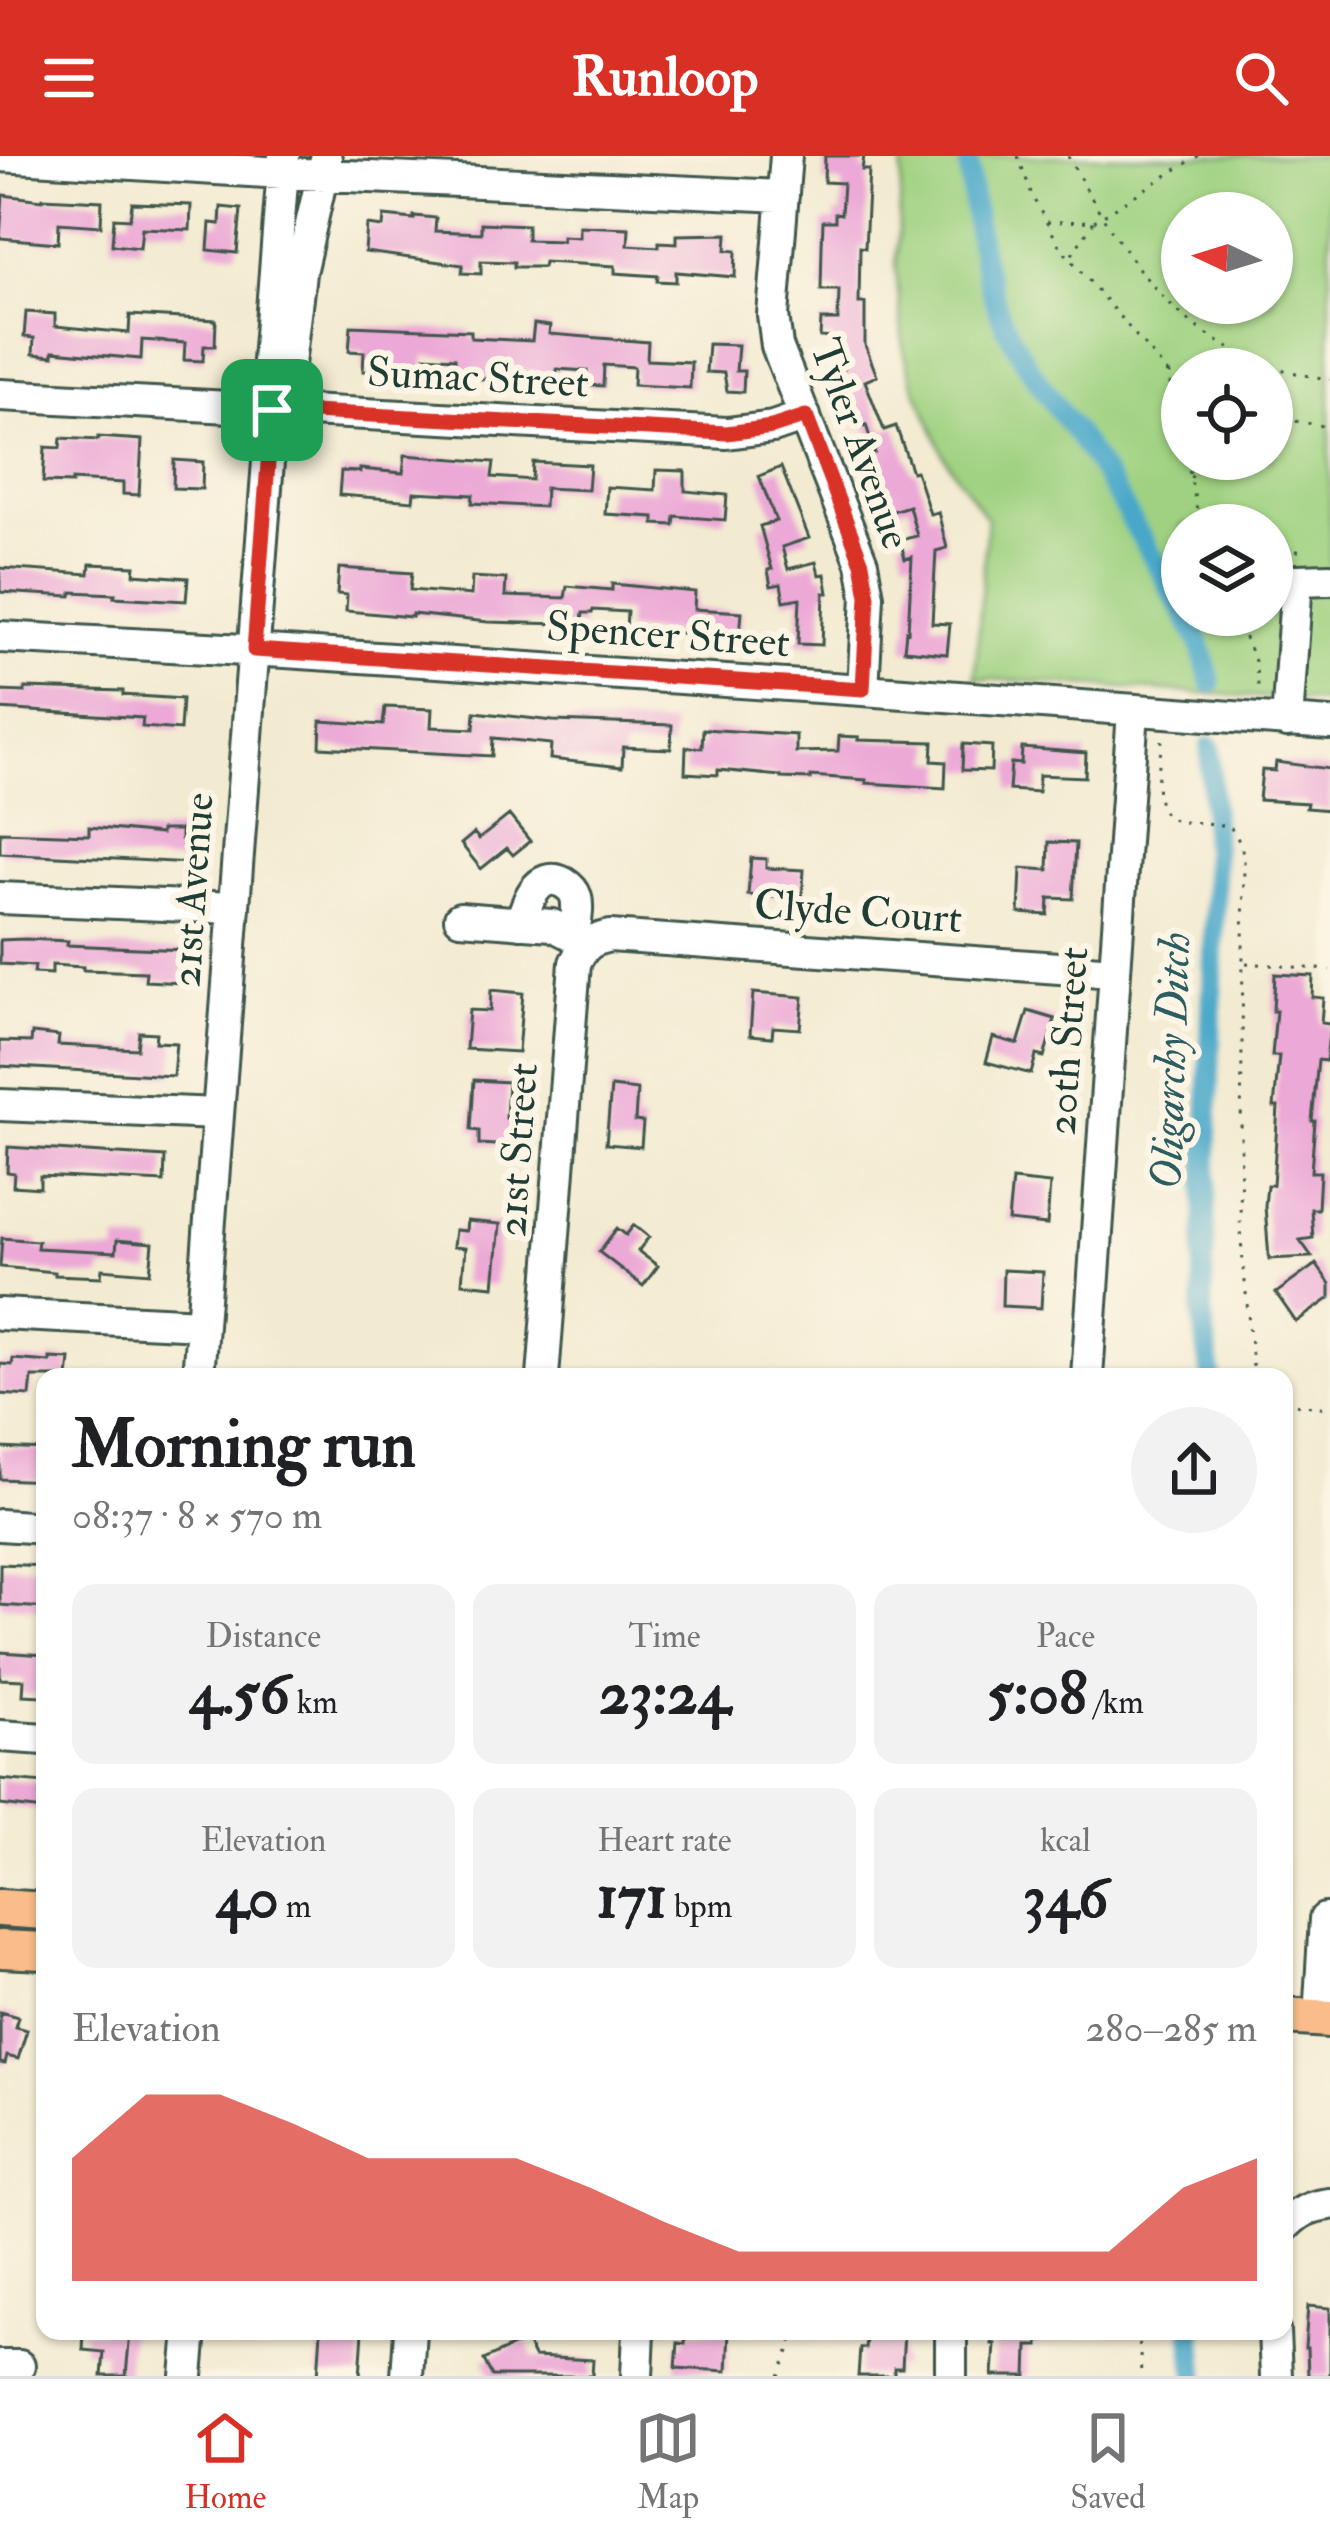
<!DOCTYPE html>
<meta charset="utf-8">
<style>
:root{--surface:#fff;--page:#f2f2f2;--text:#202124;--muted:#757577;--line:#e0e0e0;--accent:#d93025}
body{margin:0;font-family:"IM FELL Double Pica",serif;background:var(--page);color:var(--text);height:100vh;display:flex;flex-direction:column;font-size:45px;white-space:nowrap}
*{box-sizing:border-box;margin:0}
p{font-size:39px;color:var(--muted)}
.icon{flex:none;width:66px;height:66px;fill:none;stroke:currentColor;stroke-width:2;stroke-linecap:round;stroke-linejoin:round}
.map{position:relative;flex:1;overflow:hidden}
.sheet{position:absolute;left:36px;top:1212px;width:1257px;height:972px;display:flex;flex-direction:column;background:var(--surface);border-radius:24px;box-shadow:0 3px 9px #0004}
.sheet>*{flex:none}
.needle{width:78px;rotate:274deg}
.buttons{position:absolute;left:1161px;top:36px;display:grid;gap:24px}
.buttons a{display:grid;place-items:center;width:132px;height:132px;border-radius:50%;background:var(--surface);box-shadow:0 3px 9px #0004;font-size:60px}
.pin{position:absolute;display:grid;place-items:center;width:102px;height:102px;color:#fff;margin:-51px;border-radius:24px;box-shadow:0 6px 18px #0006}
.round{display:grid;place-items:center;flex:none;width:126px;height:126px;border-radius:63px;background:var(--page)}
.head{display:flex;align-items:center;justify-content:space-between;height:204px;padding:0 36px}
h1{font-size:66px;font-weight:700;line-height:90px}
.stats{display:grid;grid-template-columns:repeat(3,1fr);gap:18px;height:204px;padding:12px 36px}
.stats div{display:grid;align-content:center;border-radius:24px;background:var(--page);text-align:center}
.stats b{font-size:60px;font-weight:700}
.stats small{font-size:33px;font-weight:400}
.stats p{font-size:33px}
.chart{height:336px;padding:24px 36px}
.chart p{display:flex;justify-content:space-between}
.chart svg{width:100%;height:216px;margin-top:12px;fill:var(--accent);opacity:.7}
header{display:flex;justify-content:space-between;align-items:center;height:156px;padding:0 36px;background:var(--accent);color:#fff;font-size:54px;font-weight:700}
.menu{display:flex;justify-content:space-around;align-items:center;height:168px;border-top:3px solid var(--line);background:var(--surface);font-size:33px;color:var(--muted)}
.menu a{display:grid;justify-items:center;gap:6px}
.menu .active{color:var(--accent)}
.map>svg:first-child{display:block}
.park{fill:#9fd180;stroke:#5f875a;stroke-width:3;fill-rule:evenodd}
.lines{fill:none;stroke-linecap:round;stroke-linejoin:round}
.canal{stroke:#4aa8c9;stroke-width:21}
.building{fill:#eca8d6}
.minor-casing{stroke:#3f574c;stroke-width:36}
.major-casing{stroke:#3f574c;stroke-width:42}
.path{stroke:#3f574c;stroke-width:3;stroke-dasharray:3 9;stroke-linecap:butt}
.minor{stroke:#fff;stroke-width:30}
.major{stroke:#f9bc8a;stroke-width:36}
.route-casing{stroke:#fff;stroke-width:24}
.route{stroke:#d93025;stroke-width:15}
.labels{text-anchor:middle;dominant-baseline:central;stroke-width:12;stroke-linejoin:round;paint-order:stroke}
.street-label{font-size:42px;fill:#1f3d34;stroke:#fcf5e5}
.water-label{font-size:45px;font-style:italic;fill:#2c5d61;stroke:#fcf5e5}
</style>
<header><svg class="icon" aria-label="menu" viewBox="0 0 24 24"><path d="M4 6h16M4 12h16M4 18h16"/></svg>Runloop<svg class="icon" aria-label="search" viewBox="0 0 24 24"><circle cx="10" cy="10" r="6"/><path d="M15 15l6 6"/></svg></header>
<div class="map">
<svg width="1330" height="2220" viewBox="0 0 1330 2220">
<rect width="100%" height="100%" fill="#fcf5e5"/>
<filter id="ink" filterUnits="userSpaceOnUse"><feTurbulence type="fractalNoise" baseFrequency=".00833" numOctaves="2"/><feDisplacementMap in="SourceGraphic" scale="24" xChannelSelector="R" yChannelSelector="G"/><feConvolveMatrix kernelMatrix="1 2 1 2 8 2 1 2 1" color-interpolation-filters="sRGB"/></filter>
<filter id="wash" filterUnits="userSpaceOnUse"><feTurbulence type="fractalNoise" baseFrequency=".004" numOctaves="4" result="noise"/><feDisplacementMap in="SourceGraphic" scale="48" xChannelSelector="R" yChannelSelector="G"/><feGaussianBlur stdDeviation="2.7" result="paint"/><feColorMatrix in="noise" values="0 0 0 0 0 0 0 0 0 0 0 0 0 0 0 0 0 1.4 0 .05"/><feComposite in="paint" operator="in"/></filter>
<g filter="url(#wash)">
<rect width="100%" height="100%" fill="#f3ebd1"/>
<path class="park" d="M 903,0 L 1330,0 L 1330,546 L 975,522 L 987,363 L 945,302 L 913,227 L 903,191 L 896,112 ZM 1182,57 L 1272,57 L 1272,147 L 1182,147 ZM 1182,213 L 1272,213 L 1272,303 L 1182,303 ZM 1182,369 L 1272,369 L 1272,459 L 1182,459 Z"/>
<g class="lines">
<path class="canal" d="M 968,0 C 973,51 979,106 998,154 C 1022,211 1065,259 1098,310 C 1128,356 1155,405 1182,454
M 1185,459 L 1200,487 L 1211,527
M 1210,591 L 1215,743 L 1202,1159 L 1211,1221
M 1192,2175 L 1196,2220"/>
</g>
<g id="blocks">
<path class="building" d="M 825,0 L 864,0 L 862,14 L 869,14 L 865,92 L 860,91 L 859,147 L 865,147 L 865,189 L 877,220 L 865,225 L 884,274 L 896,270 L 912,316 L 916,315 L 930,358 L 938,356 L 947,392 L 936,395 L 932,467 L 950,468 L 947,498 L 904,494 L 906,475 L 908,476 L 912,401 L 905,403 L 900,384 L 917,380 L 909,350 L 886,357 L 866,300 L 875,297 L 866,269 L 858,272 L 843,233 L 841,234 L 834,217 L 844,213 L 832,182 L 820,181 L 821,164 L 838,164 L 839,134 L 821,134 L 822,90 L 823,65 L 835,65 L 835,57 L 841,58 L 843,27 L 824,26 Z
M 3,39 L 42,44 L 43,42 L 102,45 L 101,70 L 59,67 L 58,87 L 0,82 Z
M 132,47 L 191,49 L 190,74 L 142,72 L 140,92 L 112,89 L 114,62 L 130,63 Z
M 221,51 L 241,53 L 237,97 L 208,94 L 210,67 L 220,68 Z
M 384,60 L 414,63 L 414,60 L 436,62 L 435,75 L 481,77 L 481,67 L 527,69 L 527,84 L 562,85 L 562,80 L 579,81 L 579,70 L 629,72 L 628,89 L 659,91 L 659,86 L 677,87 L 677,79 L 727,78 L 726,94 L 736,95 L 735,121 L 676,116 L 676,126 L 657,125 L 658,120 L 615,117 L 615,110 L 544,106 L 543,111 L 514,111 L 514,106 L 481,105 L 481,118 L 462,117 L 463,109 L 365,96 L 367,69 L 383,71 Z
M 26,156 L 55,158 L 55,170 L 129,177 L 130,159 L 216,164 L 215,190 L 204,190 L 203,205 L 184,204 L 185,187 L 142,184 L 141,203 L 53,195 L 53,200 L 33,198 L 34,182 L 24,181 Z
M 534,168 L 550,170 L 549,178 L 648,186 L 647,204 L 691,206 L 690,232 L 633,229 L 634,211 L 604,209 L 603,230 L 586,229 L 587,215 L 557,213 L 555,230 L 537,229 L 538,216 L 498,214 L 497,224 L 455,221 L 455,202 L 425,200 L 424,217 L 363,215 L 364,196 L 349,195 L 351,170 L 471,175 L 471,182 L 532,185 Z
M 708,188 L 738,189 L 736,215 L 744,215 L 743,236 L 727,235 L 724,217 L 706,216 Z
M 98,281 L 142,284 L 139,339 L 123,338 L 123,327 L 72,324 L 72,327 L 43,326 L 45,291 L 60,292 L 61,282 L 98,284 Z
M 405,299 L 494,306 L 492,321 L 532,324 L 533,306 L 590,309 L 588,334 L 545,332 L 544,351 L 472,347 L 473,339 L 414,336 L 413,345 L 339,339 L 341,315 L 360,316 L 360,313 L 403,317 Z
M 174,304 L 203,306 L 202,333 L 173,332 Z
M 781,311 L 809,382 L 782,391 L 788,413 L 816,406 L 819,419 L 825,418 L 828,437 L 824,437 L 822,489 L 798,488 L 800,442 L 784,445 L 781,428 L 771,430 L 768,414 L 772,413 L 760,370 L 776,365 L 759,320 Z
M 656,314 L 685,315 L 685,335 L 727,339 L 725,364 L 675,360 L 674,369 L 654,368 L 654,361 L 605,358 L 607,331 L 655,334 Z
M 90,408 L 135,410 L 134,418 L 188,422 L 186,445 L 114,441 L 115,438 L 72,436 L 71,440 L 0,436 L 0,412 L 89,418 Z
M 339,412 L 412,417 L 410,434 L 471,439 L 472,421 L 506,423 L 505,440 L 565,442 L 567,430 L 612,434 L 612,428 L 695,436 L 694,453 L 742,456 L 740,480 L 626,474 L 627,456 L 593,454 L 592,457 L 583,457 L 581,472 L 563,471 L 563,468 L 488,466 L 412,458 L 412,461 L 346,455 L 347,439 L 337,438 Z
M 25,532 L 123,535 L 123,539 L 182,543 L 180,574 L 142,571 L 143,562 L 0,553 L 0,535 L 25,536 Z
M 385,551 L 432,553 L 431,571 L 474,573 L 475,556 L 553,565 L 672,569 L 671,593 L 623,591 L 622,611 L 550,603 L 551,588 L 493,582 L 492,600 L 320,591 L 321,565 L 383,569 Z
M 703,573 L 796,579 L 796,596 L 838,595 L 839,580 L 859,581 L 858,584 L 933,586 L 932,605 L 946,606 L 945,632 L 866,627 L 866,624 L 811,620 L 811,623 L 781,622 L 781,620 L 718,614 L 718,619 L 685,617 L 686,591 L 702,592 Z
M 963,588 L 992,590 L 991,615 L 962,614 Z
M 1022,592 L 1086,597 L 1085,621 L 1039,619 L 1038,636 L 1009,634 L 1011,607 L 1021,608 Z
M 1276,606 L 1330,613 L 1330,654 L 1306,652 L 1307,647 L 1259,644 L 1262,614 L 1275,615 Z
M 509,659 L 530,685 L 513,699 L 507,692 L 481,713 L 461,688 L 474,677 L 479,683 Z
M 89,671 L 161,678 L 161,674 L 181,674 L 181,683 L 192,684 L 191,707 L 0,697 L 0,676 L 89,679 Z
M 1049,686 L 1076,687 L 1073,743 L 1049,742 L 1048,759 L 1019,757 L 1021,712 L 1048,714 Z
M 751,702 L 766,703 L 766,712 L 804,714 L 802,743 L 748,739 Z
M 25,783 L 68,785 L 67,789 L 185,794 L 183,827 L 145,825 L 146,816 L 83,814 L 83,811 L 52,809 L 52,818 L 34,817 L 35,810 L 0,808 L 0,784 Z
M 1275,818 L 1313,820 L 1312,841 L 1323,842 L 1321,867 L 1330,868 L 1326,905 L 1318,904 L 1312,965 L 1315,965 L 1311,1016 L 1320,1016 L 1318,1053 L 1311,1053 L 1313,1082 L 1300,1084 L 1312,1101 L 1269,1103 L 1265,1050 L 1267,1029 L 1273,1029 L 1278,951 L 1274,951 L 1279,900 L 1272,900 L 1276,855 L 1273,855 Z
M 491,834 L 523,837 L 518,896 L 466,893 L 469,854 L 490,855 Z
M 753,837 L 803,841 L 800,873 L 773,871 L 772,881 L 750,879 Z
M 1028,855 L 1055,863 L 1044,901 L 1036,899 L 1031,918 L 986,906 L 993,881 L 1018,888 Z
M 139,876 L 156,877 L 155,886 L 176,887 L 173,920 L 0,910 L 0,885 L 31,886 L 32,877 L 59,880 L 58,889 L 137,893 Z
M 474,924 L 508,926 L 506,962 L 514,962 L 512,990 L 479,988 L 479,975 L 471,974 Z
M 611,931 L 637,934 L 635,965 L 643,966 L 641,991 L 606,988 Z
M 8,991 L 165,1001 L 164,1026 L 40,1020 L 40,1032 L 13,1030 L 14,1017 L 7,1016 Z
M 1012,1024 L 1050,1028 L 1047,1069 L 1008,1065 Z
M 467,1065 L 500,1068 L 494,1130 L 462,1127 L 465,1092 L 453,1091 L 455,1074 L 466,1075 Z
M 634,1069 L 649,1081 L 638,1095 L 658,1110 L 643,1130 L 599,1096 L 617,1072 L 626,1079 Z
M 2,1082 L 38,1085 L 37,1092 L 116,1096 L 117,1084 L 153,1087 L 150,1117 L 102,1113 L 101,1121 L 55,1119 L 55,1116 L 0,1111 Z
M 1316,1108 L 1330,1128 L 1330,1142 L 1296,1166 L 1276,1137 Z
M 1003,1114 L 1043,1116 L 1041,1152 L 1002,1150 Z
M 50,1202 L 70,1203 L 68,1221 L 32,1221 L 30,1240 L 0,1238 L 0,1208 L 12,1209 L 13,1203 L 50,1206 Z
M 0,1292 L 45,1294 L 45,1325 L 0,1323 Z
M 0,1408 L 45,1410 L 45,1452 L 0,1449 Z
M 0,1496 L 45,1499 L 42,1540 L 23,1539 L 24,1524 L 0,1523 Z
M 0,1623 L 45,1627 L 45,1654 L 0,1649 Z
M 0,1856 L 18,1861 L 15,1871 L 27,1874 L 18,1903 L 7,1900 L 5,1908 L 0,1907 Z
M 1308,2150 L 1330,2152 L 1330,2220 L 1308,2220 L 1307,2192 L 1305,2192 Z
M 84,2175 L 130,2175 L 126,2220 L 102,2220 L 104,2196 L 83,2194 Z
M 321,2175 L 363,2175 L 360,2220 L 318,2220 Z
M 686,2175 L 729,2175 L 727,2215 L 676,2212 L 678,2187 L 685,2188 Z
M 867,2175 L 904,2175 L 902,2212 L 894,2212 L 894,2220 L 858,2220 L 860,2192 L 865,2192 Z
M 992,2175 L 1039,2175 L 1039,2190 L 1028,2190 L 1027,2220 L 993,2220 L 995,2188 L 992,2188 Z
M 526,2184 L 534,2201 L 593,2204 L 592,2220 L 492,2220 L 484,2204 Z"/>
</g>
</g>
<g filter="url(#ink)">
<use href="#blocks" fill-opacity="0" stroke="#3f574c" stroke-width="3"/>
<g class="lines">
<defs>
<path id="minor" d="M 0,0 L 282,17 L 783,40
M 786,0 L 773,159 L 777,190 L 862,407 L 868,440 L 863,534
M 0,239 L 727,277 L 773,271 L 805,260
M 272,253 L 287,225 L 300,117 L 326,3
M 0,481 L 285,496 L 863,534 L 1330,568
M 1287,566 L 1297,424 L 1330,423
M 0,742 L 234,752
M 460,762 L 552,769 L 588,787
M 521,767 C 526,748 537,713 564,727 C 569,730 574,735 576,741 C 579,752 575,769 574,781
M 0,949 L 218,958
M 0,1158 L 202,1168
M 198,1221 L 272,253 L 266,231 L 284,0
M 543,1221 L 575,807 C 584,789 591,784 610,780 L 1115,816
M 1087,1221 L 1133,555
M 0,1369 L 45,1372
M 0,1580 L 45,1583
M 1319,1862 L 1325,1763 L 1330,1763
M 1284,2071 C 1298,2056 1310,2050 1330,2048
M 1274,2175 L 1276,2220
M 0,2210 L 19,2210
M 187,2220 L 191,2175
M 407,2220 L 410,2175
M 637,2220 L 639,2175
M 951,2220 L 951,2175"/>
<path id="major" d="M 0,1752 L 45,1755
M 0,1793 L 45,1795
M 1284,1860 L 1330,1863"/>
</defs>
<use href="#minor" class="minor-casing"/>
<use href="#major" class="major-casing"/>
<path class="path" d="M 1018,0 L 1033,42 L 1061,92 L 1167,216 L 1182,274
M 1068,0 C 1130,114 1191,206 1330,223
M 1094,65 L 1198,0
M 1047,66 L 1094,65 L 1069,103
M 1168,217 L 1182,226
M 1272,261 L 1330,271
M 1187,303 L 1200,369
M 1191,322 L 1199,303
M 1272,393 L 1307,396
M 1235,459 L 1255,505 L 1259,537
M 1162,584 C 1160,610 1145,663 1183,666 C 1199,667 1215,666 1231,672 L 1241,688 L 1244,704 L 1240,1073 L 1254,1221
M 1246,807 L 1330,814
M 1284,1247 L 1330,1252
M 1139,2175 L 1141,2220
M 779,2220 L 792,2188 L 793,2175"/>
<use href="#minor" class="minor"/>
<use href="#major" class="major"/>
</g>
</g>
<g class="lines" filter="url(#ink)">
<defs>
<path id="route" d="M 272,254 L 727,277 L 772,271 L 806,260 L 862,407 L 868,440 L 863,533 L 254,494 Z"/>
</defs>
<use href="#route" class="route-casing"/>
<use href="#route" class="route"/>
</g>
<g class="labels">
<g class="street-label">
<text transform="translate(478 222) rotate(3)">Sumac Street</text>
<text transform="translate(860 288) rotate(70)">Tyler Avenue</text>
<text transform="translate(668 479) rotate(4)">Spencer Street</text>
<text transform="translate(193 734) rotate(-86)">21st Avenue</text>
<text transform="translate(858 756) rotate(4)">Clyde Court</text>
<text transform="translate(1068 885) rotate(-86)">20th Street</text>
<text transform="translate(518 994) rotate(-86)">21st Street</text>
</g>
<g class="water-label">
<text transform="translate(1171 905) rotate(-88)">Oligarchy Ditch</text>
</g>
</g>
</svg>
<div class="buttons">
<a><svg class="needle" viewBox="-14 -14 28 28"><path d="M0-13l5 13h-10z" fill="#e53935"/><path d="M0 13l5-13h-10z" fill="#757577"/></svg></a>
<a><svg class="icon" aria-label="locate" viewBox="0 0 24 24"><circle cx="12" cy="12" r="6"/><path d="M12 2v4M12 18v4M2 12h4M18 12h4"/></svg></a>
<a><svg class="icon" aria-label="layers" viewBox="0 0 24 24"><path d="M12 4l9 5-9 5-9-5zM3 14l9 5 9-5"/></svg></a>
</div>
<div class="pin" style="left:272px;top:254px;background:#1e9e55"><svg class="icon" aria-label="arrive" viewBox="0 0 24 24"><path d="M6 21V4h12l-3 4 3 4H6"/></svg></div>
<section class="sheet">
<div class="head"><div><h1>Morning run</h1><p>08:37 · 8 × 570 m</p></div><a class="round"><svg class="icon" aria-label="share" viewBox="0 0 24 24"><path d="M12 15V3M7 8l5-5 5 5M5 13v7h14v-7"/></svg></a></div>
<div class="stats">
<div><p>Distance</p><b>4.56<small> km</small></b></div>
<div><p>Time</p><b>23:24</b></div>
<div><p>Pace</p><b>5:08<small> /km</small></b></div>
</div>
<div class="stats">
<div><p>Elevation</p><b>40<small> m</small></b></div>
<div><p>Heart rate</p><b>171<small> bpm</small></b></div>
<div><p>kcal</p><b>346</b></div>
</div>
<div class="chart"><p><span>Elevation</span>280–285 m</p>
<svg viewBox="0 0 160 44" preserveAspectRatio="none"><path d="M0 44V19L10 6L20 6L30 12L40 19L50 19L60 19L70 25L80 32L90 38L100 38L110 38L120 38L130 38L140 38L150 25L160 19V44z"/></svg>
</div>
</section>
</div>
<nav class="menu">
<a class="active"><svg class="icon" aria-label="home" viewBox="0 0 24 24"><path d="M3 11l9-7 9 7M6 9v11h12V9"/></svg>Home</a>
<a><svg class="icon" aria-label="map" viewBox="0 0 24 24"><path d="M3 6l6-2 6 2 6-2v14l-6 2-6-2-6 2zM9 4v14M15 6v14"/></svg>Map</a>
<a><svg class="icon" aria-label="saved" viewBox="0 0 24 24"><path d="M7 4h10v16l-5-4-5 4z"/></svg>Saved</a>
</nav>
